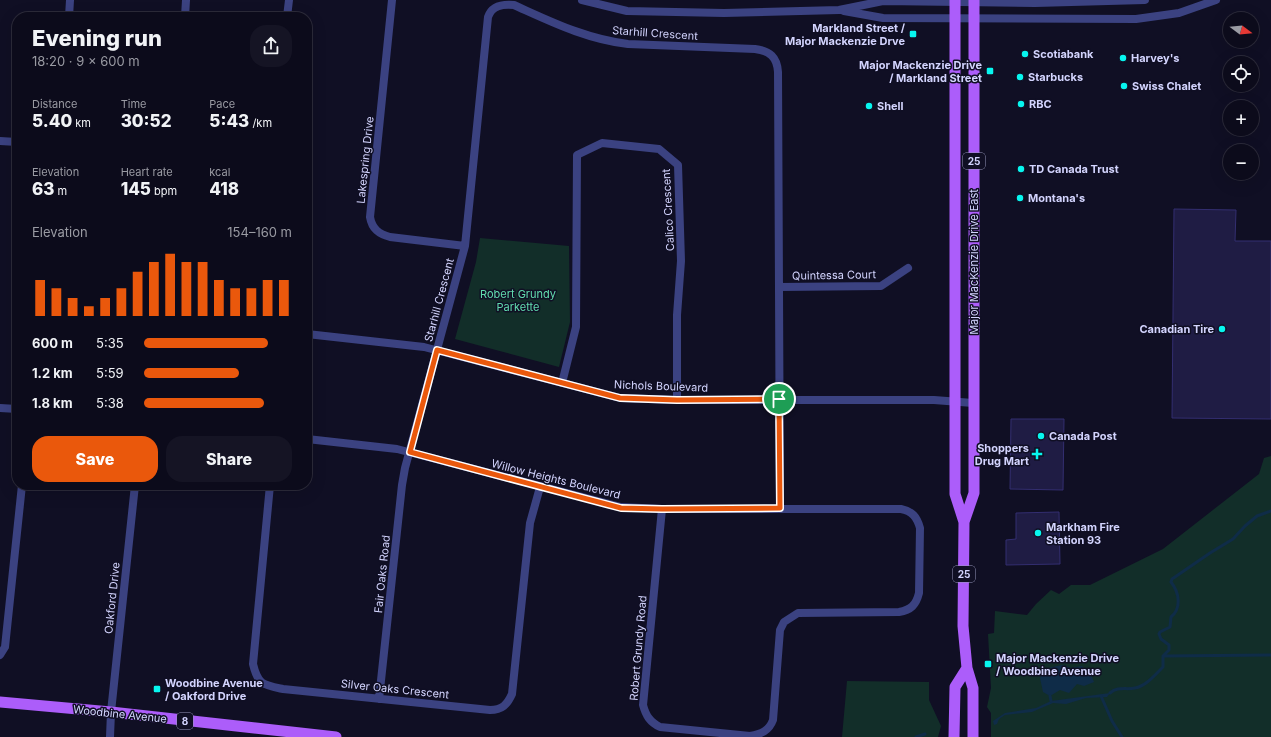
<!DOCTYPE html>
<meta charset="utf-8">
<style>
:root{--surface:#0c0b1b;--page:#151424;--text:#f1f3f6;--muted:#9a9ba3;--line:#2c2b3a;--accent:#ea580c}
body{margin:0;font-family:Inter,sans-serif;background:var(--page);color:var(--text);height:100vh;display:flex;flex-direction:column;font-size:15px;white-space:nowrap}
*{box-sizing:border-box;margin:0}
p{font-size:13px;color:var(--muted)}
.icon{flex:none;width:22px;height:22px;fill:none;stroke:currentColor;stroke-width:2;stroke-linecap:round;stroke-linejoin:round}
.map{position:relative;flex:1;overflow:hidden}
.panel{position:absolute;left:12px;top:12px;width:300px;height:478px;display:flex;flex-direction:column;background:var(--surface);border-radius:16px;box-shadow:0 4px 16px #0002,0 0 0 1px var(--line)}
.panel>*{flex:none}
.needle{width:26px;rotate:106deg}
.buttons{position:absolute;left:1223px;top:12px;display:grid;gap:8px}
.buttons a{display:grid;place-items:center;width:36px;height:36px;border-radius:50%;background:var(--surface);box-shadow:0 4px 16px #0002,0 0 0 1px var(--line);font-size:20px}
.pin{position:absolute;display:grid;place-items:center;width:34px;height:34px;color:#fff;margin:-17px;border:2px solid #fff;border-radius:50%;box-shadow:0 1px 4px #0007}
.round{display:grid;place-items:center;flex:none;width:42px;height:42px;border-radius:16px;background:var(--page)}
.head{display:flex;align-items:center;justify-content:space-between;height:68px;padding:0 20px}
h1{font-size:22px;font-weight:800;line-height:30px}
.metrics{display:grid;grid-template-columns:repeat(3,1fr);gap:6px;height:68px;padding:4px 20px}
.metrics div{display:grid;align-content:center}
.metrics b{font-size:17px;font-weight:800}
.metrics small{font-size:11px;font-weight:400}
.metrics p{font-size:11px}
.chart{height:112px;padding:8px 20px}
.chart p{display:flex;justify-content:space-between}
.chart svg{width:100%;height:72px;margin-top:4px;stroke:var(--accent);stroke-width:6}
.button{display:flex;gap:8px;margin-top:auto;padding:8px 20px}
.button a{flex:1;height:46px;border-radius:16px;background:var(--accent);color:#fff;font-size:16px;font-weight:800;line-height:46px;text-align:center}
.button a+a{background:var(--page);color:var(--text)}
ul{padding:0 20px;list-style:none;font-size:13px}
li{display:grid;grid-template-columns:64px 48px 1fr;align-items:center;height:30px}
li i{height:10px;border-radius:5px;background:var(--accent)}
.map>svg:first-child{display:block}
.green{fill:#122e29}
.water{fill:#0f2c48}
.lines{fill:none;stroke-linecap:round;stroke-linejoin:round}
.stream{stroke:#0f2c48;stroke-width:3}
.building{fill:#1f1c44;stroke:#332e70}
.minor{stroke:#3b4281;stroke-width:8}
.tertiary{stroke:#3b4281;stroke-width:8}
.primary{stroke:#ac5dfa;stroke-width:11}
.route-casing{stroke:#fff;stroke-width:8}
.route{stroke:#ea580c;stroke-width:5}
.poi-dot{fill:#07f6ef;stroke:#100f24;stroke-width:1.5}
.labels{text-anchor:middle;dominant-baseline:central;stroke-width:3;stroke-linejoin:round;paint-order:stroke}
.shield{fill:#100f24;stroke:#9899bd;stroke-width:1}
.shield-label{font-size:10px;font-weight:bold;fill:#d3d4fe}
.poi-label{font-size:11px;font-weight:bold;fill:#d3d4fe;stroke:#100f24;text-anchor:start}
.street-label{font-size:11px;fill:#d3d4fe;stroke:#100f24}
.park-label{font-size:11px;fill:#61dcae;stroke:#100f24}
</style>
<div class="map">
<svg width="1271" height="737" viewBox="0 0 1271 737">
<rect width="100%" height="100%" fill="#100f24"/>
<path class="green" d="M 480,238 L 569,246 L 570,322 L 559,367 L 455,339 L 476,262 Z
M 1271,456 L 1271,737 L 991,737 L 991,713 L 987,707 L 991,688 L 988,634 L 994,633 L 995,611 L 1027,615 L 1036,604 L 1051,590 L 1059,594 L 1071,585 L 1090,585 L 1163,549 L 1259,474 L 1264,458 Z
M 847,681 L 929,682 L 929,700 L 941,726 L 938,737 L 842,737 Z"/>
<path class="water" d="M 1062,665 L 1071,668 L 1082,666 L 1092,677 L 1094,682 L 1084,686 L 1077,684 L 1069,693 L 1060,690 L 1050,696 L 1043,692 L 1040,678 L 1044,669 Z
M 1110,693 L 1107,697 L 1086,698 L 1066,704 L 1053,703 L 1032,712 L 1005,715 L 999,719 L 997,724 L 994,725 L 993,721 L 1005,713 L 1036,708 L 1051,701 Z"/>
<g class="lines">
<path class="stream" d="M 1163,656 L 1169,650 L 1169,645 L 1161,639 L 1159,634 L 1160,632 L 1170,627 L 1171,617 C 1182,608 1179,592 1171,582 L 1172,579 L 1210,553 L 1233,539 L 1245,526 L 1257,516 L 1271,511
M 1163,656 L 1271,655
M 1110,693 C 1118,686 1126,690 1135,688 C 1146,686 1155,675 1163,667 L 1163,656
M 1050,696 L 1051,701
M 1101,696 L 1112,721 L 1122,737
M 916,737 L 925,734"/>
</g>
<path class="building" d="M 1174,209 L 1236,210 L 1235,241 L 1271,241 L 1271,419 L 1172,418 Z
M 1011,419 L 1064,419 L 1063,490 L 1010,489 Z
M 1059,512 L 1060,564 L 1006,565 L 1006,540 L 1016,539 L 1016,513 Z"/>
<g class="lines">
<path class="minor" d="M 392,0 L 370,217 C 372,229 379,234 390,237 L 465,246
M 69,17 L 70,0
M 185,17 L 186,0
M 287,17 L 289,0
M 0,141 L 17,142
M 779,287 L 881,286 L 908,268
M 307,334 L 424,347 L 620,398 L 677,400 L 934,400 L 973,403
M 562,383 L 576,327 L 577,155 L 602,143 L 659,149 L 678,165 L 681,261 L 677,315 L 677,400
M 0,408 L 17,409
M 307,439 L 397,449 L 621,507 L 662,509 L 901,509 C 912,511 917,517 920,528 L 919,593 C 916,605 911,610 899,612 L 798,613 L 784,622 L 780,630 L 773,720 C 769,731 761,734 750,736 L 660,727 C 650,722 646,716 643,705 L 662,509
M 270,485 L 253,664 C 258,685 263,685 283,689 L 490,710 C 502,710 507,705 512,694 L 530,523 L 540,487
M 0,655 L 5,647 L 22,485
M 379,699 L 402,485 L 405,468 L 465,246 L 488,17 C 492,5 503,4 514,5 C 552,22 586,39 628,44 L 755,49 C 770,51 777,57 778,72 L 780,508
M 110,737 L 111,712 L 135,485"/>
<path class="tertiary" d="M 582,0 L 627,11 L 724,13 L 839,10 L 883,1 L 1035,3 L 1145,0
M 844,11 L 883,18 L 1136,19 L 1179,13 L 1216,0"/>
<path class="primary" d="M 955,0 L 955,494 L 964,522 L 963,626 L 967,668 L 973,688 L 973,737
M 964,522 L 974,493 L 974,0
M 0,702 L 111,712 L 336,737
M 954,737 L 955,687 L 967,668"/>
</g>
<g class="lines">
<defs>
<path id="route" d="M 437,350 L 620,398 L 677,400 L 779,399 L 780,508 L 662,509 L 621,508 L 410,452 Z"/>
</defs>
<use href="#route" class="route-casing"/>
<use href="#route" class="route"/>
</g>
<g class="poi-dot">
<rect x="909" y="30" width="8" height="8" rx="2"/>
<circle cx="1025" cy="54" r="4"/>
<circle cx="1123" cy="58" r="4"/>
<rect x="986" y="67" width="8" height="8" rx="2"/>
<circle cx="1020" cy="77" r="4"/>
<circle cx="1124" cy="86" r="4"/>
<circle cx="1021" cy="104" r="4"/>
<circle cx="869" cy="106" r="4"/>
<circle cx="1021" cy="169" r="4"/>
<circle cx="1020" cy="198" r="4"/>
<circle cx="1222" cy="329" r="4"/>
<circle cx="1041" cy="436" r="4"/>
<path d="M1035 448h4v4h4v4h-4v4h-4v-4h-4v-4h4z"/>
<circle cx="1038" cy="533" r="4"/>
<rect x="984" y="660" width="8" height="8" rx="2"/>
<rect x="153" y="685" width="8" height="8" rx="2"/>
</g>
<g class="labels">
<g class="shield">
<rect x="963" y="153" width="22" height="16" rx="3"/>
<rect x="953" y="566" width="22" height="16" rx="3"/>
<rect x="177" y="713" width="16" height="16" rx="3"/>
</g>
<g class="shield-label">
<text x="974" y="161">25</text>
<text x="964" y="574">25</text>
<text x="185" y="721">8</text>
</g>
<g class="poi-label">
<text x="905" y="28" text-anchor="end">Markland Street /<tspan x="905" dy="13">Major Mackenzie Drve</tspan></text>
<text x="1033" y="54">Scotiabank</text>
<text x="1131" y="58">Harvey's</text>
<text x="982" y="65" text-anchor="end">Major Mackenzie Drive<tspan x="982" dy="13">/ Markland Street</tspan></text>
<text x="1028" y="77">Starbucks</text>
<text x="1132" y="86">Swiss Chalet</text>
<text x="1029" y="104">RBC</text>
<text x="877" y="106">Shell</text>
<text x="1029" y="169">TD Canada Trust</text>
<text x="1028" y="198">Montana's</text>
<text x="1214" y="329" text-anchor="end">Canadian Tire</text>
<text x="1049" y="436">Canada Post</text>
<text x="1029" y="448" text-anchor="end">Shoppers<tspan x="1029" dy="13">Drug Mart</tspan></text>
<text x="1046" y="527">Markham Fire<tspan x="1046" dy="13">Station 93</tspan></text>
<text x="996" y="658">Major Mackenzie Drive<tspan x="996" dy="13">/ Woodbine Avenue</tspan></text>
<text x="165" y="683">Woodbine Avenue<tspan x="165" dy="13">/ Oakford Drive</tspan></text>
</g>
<g class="street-label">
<text transform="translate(655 33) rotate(4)">Starhill Crescent</text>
<text transform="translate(365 160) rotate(-84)">Lakespring Drive</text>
<text transform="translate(668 210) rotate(-93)">Calico Crescent</text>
<text transform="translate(974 262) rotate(-90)">Major MacKenzie Drive East</text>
<text transform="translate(834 275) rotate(-1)">Quintessa Court</text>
<text transform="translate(439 300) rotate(-75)">Starhill Crescent</text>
<text transform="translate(661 386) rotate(2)">Nichols Boulevard</text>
<text transform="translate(556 479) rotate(14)">Willow Heights Boulevard</text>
<text transform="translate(382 574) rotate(-84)">Fair Oaks Road</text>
<text transform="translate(112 598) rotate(-84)">Oakford Drive</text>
<text transform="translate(638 648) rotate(-85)">Robert Grundy Road</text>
<text transform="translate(395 689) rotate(6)">Silver Oaks Crescent</text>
<text transform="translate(120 714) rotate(6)">Woodbine Avenue</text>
</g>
<g class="park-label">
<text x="518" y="294">Robert Grundy<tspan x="518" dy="13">Parkette</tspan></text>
</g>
</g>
</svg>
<div class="buttons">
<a><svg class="needle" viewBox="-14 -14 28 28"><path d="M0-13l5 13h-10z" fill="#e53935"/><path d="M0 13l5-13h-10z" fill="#9a9ba3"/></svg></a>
<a><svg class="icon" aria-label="locate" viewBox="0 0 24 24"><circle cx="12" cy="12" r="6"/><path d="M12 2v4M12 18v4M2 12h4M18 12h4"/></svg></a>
<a>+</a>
<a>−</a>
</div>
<div class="pin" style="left:779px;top:399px;background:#1e9e55"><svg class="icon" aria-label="arrive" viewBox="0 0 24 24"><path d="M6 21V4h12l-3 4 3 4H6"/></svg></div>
<section class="panel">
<div class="head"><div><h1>Evening run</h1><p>18:20 · 9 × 600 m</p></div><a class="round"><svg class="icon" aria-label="share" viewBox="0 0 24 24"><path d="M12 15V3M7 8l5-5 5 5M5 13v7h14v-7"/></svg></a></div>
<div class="metrics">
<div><p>Distance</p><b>5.40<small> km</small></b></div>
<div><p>Time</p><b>30:52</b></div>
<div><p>Pace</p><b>5:43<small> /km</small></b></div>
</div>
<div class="metrics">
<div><p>Elevation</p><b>63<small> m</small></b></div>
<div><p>Heart rate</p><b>145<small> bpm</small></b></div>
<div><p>kcal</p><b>418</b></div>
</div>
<div class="chart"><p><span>Elevation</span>154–160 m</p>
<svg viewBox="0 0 160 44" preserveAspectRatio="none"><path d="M5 44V22M15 44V27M25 44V33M35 44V38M45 44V33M55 44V27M65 44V17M75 44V11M85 44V6M95 44V11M105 44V11M115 44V22M125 44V27M135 44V27M145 44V22M155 44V22"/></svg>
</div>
<ul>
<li><b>600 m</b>5:35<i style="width:84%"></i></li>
<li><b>1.2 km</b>5:59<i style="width:64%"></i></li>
<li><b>1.8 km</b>5:38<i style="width:81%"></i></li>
</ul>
<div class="button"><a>Save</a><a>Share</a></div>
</section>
</div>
